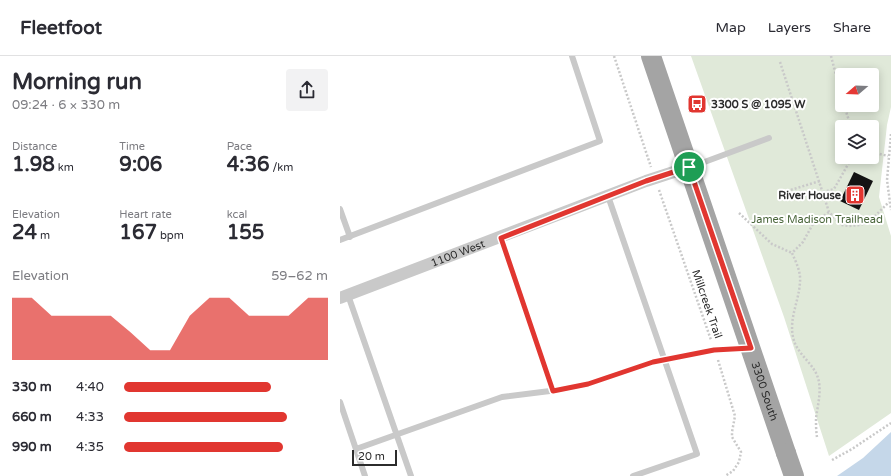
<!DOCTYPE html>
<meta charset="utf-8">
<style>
:root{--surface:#fff;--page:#f2f2f3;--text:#2b2b33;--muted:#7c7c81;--line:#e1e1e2;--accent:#e13630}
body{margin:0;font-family:"Varela Round",sans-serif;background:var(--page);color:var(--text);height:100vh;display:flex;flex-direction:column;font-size:15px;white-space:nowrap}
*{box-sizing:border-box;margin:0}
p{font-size:13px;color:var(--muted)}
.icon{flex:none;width:22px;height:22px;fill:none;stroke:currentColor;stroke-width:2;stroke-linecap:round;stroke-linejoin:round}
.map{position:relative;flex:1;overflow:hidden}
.panel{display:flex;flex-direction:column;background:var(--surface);width:340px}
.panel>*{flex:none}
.needle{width:26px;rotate:251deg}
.fabs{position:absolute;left:495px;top:12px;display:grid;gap:8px}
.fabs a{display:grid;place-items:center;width:44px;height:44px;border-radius:4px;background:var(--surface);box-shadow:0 2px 10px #0003;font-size:20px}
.scale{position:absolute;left:12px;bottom:10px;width:45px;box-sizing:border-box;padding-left:4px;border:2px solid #2c2c2c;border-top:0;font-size:11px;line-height:14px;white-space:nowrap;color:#2c2c2c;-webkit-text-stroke:3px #fff;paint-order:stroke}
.pin{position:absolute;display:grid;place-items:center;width:34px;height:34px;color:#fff;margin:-17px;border:2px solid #fff;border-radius:50%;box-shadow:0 1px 4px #0007}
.round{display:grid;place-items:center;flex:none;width:42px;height:42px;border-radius:4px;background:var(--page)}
.headline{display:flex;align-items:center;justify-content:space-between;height:68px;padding:0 12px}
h1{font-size:22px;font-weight:700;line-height:30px}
.metrics{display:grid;grid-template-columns:repeat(3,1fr);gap:6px;height:68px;padding:4px 12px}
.metrics div{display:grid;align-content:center}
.metrics b{font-size:20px;font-weight:700}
.metrics small{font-size:11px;font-weight:400}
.metrics p{font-size:11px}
.chart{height:112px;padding:8px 12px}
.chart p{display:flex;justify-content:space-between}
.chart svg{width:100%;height:72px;margin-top:4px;fill:var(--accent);opacity:.7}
ul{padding:0 12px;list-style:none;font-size:13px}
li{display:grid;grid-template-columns:64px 48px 1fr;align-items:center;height:30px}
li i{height:10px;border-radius:5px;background:var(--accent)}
header{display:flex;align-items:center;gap:24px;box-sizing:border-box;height:56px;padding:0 20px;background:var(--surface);border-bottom:1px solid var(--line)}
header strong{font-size:19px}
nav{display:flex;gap:22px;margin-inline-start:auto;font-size:14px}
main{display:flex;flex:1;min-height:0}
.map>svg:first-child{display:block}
.green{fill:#e0e9d9;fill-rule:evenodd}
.water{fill:#c5d7e9}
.building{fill:#131313}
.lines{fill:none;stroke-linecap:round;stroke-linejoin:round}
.path{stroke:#c9c9c9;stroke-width:2.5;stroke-dasharray:2 2;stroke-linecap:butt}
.service{stroke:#c9c9c9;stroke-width:6}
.minor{stroke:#c9c9c9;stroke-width:12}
.primary{stroke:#a4a4a4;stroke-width:20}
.primary-bridge{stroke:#a4a4a4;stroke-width:20}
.route-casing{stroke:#fff;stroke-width:8}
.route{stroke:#e13630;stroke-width:5}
.labels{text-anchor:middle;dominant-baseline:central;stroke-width:4;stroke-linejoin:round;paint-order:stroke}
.poi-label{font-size:11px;font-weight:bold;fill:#2c2c2c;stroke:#fff;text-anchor:start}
.park-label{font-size:11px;fill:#4a663b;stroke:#fff}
.street-label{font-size:11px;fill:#2c2c2c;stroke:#fff}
</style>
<header>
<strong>Fleetfoot</strong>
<nav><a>Map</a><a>Layers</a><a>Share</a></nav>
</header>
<main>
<section class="panel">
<div class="headline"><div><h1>Morning run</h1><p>09:24 · 6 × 330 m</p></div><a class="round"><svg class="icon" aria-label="share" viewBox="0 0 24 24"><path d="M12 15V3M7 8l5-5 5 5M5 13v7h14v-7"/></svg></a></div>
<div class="metrics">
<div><p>Distance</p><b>1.98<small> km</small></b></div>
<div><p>Time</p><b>9:06</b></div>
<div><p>Pace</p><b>4:36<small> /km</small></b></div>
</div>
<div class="metrics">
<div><p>Elevation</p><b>24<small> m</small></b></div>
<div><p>Heart rate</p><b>167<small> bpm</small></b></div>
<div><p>kcal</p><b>155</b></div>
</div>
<div class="chart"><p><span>Elevation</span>59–62 m</p>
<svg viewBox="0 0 160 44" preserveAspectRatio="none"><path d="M0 44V6L10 6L20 17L30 17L40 17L50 17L60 27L70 38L80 38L90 17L100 6L110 6L120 17L130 17L140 17L150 6L160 6V44z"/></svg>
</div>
<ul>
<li><b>330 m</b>4:40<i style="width:72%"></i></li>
<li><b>660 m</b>4:33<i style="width:80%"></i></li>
<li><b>990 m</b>4:35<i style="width:78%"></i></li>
</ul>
</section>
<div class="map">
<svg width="551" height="420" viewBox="0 0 551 420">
<rect width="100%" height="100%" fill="#fff"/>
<path class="green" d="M 351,0 L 551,0 L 551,51 L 547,69 L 539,141 L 551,180 L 551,357 L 489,400 L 444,261 ZM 502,19 L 532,19 L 532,49 L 502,49 ZM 502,71 L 532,71 L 532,101 L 502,101 Z"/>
<path class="water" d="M 551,376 L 551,420 L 497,420 L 523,402 Z"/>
<path class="building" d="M 514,116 L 533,125 L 519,154 L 500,145 Z"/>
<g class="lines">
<path class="path" d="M 274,0 L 311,111
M 491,0 L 502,42
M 440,6 L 489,156 L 501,169 L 509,170 L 520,169 L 530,165 L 549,146
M 504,49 L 511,71
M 551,78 L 547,124 L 551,154
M 532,96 L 548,100
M 319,134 L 371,284
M 447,135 L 480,125
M 483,136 L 494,133 L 511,103 L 513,101
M 399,157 L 432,188 L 452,197
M 378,304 L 395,360 L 392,376 L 392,381 L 401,396 L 399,406 L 393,415 L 385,420
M 477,381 C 476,375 476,368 476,362 C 478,347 483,331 476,317 C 469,304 456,296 453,281 C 449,262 459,245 460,226 C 461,216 456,206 452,197 L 463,186 L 473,168 L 489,156
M 492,404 L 512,393 L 551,367"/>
<path class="service" d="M 351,111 L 429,82
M 268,140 L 357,398 L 293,420
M 0,153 L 10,181
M 161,181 L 213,335
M 0,184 L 260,85 L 232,0
M 8,239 L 71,420
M 0,346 L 25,420
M 16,393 L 162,341 L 226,333 L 248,328 L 313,306 L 374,294 L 407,292"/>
<path class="minor" id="s1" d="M 0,242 L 306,125 L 349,111"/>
<path class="primary" id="s2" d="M 311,0 L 446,397"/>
<path class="primary-bridge" d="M 446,397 L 454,420"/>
</g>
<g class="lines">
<defs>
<path id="route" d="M 349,111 L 411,292 L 374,294 L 313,306 L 248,328 L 213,335 L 161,182 L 306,125 Z"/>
</defs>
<use href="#route" class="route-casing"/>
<use href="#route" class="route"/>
</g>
<defs>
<symbol id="bus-square" viewBox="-11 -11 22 22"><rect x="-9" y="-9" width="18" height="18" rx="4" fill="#e13630" stroke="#fff"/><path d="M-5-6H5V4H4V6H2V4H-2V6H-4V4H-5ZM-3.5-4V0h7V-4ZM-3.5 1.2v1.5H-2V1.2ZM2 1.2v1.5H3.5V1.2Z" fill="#fff"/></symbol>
<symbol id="building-square" viewBox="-11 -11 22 22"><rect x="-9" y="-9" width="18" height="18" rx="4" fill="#e13630" stroke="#fff"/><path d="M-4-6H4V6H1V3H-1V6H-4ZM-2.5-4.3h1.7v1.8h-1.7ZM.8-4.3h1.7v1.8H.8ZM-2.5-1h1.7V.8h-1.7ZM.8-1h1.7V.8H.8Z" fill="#fff"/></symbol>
</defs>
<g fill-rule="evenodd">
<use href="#bus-square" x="346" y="37" width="22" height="22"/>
<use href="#building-square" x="504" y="128" width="22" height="22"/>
</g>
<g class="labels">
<g class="poi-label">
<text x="371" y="48">3300 S @ 1095 W</text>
<text x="501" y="139" text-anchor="end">River House</text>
</g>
<g class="park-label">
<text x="477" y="163">James Madison Trailhead</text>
</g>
<g class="street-label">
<text stroke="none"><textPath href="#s1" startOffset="126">1100 West</textPath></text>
<text transform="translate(367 248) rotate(71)">Millcreek Trail</text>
<text stroke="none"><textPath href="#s2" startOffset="354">3300 South</textPath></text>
</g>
</g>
</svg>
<div class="fabs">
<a><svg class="needle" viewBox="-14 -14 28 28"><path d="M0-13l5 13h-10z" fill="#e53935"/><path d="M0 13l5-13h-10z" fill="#7c7c81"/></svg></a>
<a><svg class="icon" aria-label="layers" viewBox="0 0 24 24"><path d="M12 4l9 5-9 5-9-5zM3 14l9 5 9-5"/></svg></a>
</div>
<div class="scale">20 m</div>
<div class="pin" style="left:349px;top:111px;background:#1e9e55"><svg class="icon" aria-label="arrive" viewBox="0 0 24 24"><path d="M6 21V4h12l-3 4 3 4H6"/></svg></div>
</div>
</main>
